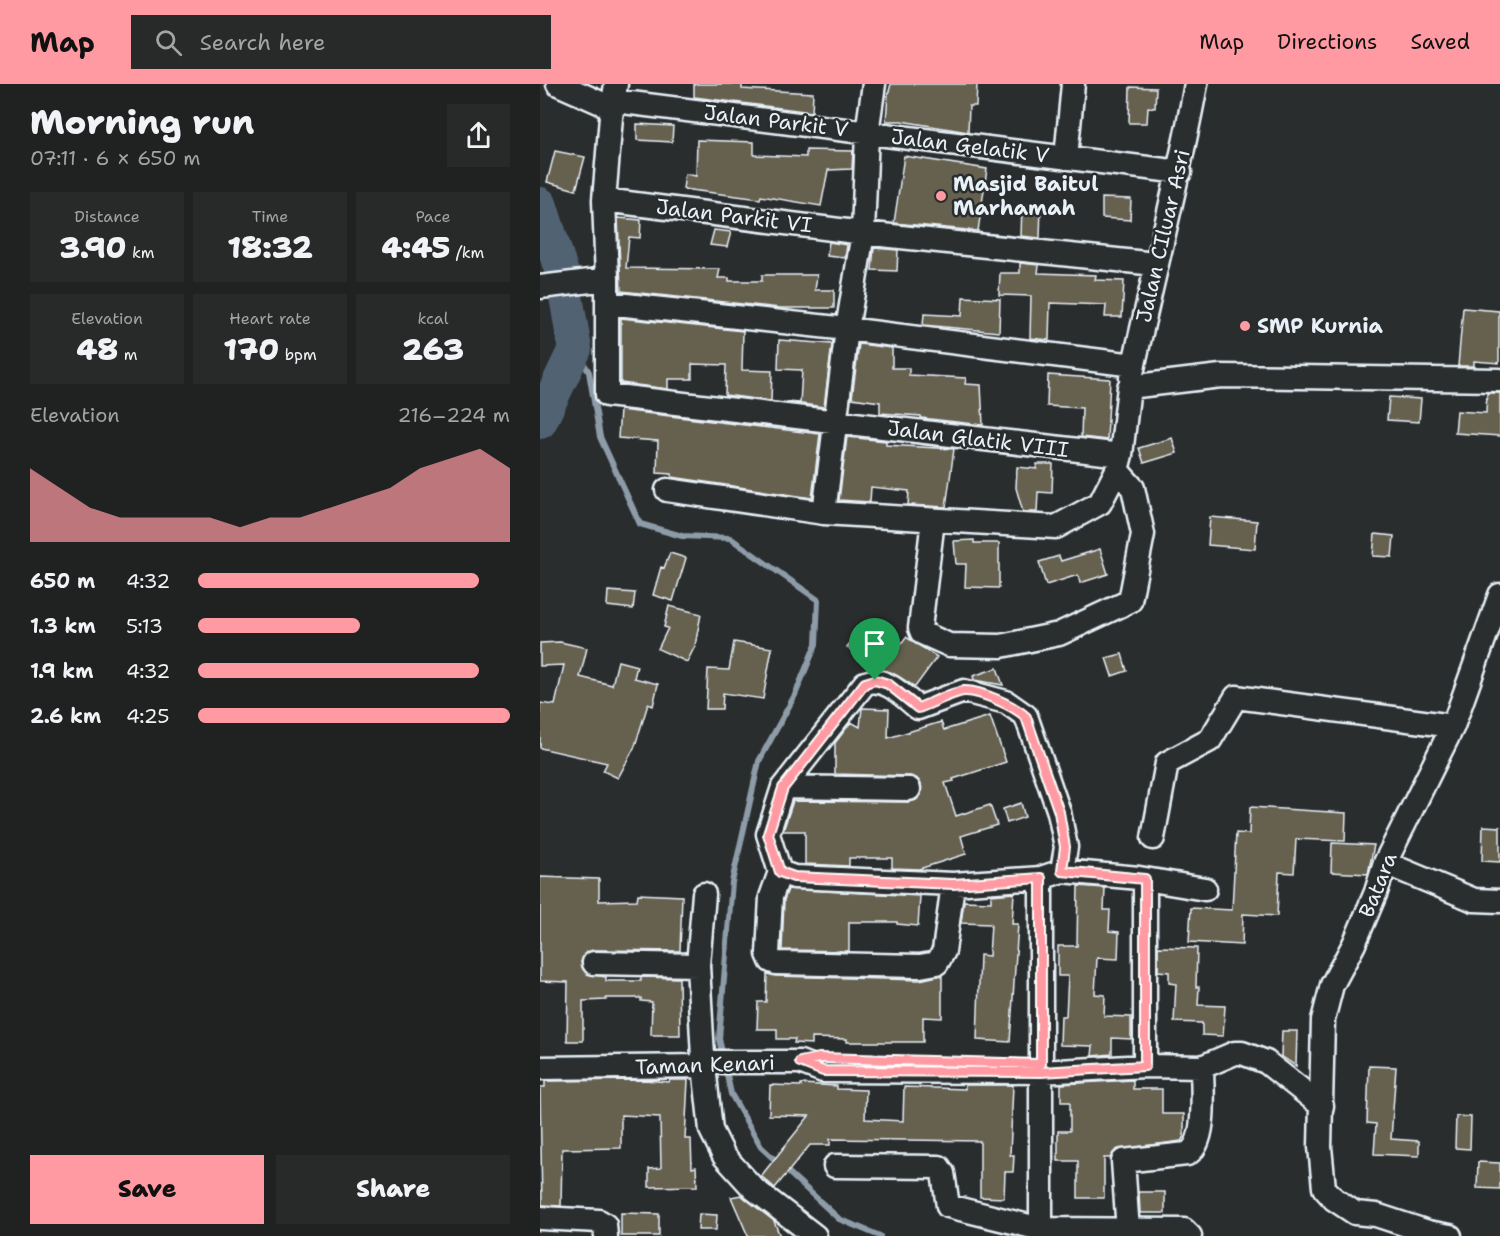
<!DOCTYPE html>
<meta charset="utf-8">
<style>
:root{--surface:#202222;--page:#282a2a;--text:#f1f3f6;--muted:#a2a4a5;--accent:#ff9aa2}
body{margin:0;font-family:"Shantell Sans",sans-serif;background:var(--page);color:var(--text);height:100vh;display:flex;flex-direction:column;font-size:22px;white-space:nowrap}
*{box-sizing:border-box;margin:0}
p{font-size:20px;color:var(--muted)}
.icon{flex:none;width:33px;height:33px;fill:none;stroke:currentColor;stroke-width:2;stroke-linecap:round;stroke-linejoin:round}
.map{position:relative;flex:1;overflow:hidden}
.drawer{display:flex;flex-direction:column;background:var(--surface);width:540px}
.drawer>*{flex:none}
.pin{position:absolute;display:grid;place-items:center;width:51px;height:51px;color:#fff;margin:-62px -26px;border-radius:50% 50% 50% 0;rotate:-45deg;box-shadow:0 0 6px #0007}
.pin .icon{rotate:45deg}
.round{display:grid;place-items:center;flex:none;width:63px;height:63px;border-radius:0px;background:var(--page)}
.overview{display:flex;align-items:center;justify-content:space-between;height:102px;padding:0 30px}
h1{font-size:33px;font-weight:800;line-height:45px}
.metrics{display:grid;grid-template-columns:repeat(3,1fr);gap:9px;height:102px;padding:6px 30px}
.metrics div{display:grid;align-content:center;border-radius:0px;background:var(--page);text-align:center}
.metrics b{font-size:30px;font-weight:800}
.metrics small{font-size:16px;font-weight:400}
.metrics p{font-size:16px}
.chart{height:168px;padding:12px 30px}
.chart p{display:flex;justify-content:space-between}
.chart svg{width:100%;height:108px;margin-top:6px;fill:var(--accent);opacity:.7}
.button{display:flex;gap:12px;margin-top:auto;padding:12px 30px}
.button a{flex:1;height:69px;border-radius:0px;background:var(--accent);color:#111;font-size:24px;font-weight:800;line-height:69px;text-align:center}
.button a+a{background:var(--page);color:var(--text)}
ul{padding:0 30px;list-style:none;font-size:20px}
li{display:grid;grid-template-columns:96px 72px 1fr;align-items:center;height:45px}
li i{height:15px;border-radius:8px;background:var(--accent)}
header{display:flex;align-items:center;gap:36px;box-sizing:border-box;height:84px;padding:0 30px;background:var(--accent);color:#111}
header strong{font-size:28px}
nav{display:flex;gap:33px;margin-inline-start:auto;font-size:21px}
.search{width:420px;height:54px;background:var(--page);display:flex;align-items:center;gap:15px;box-sizing:border-box;padding:0 21px;border-radius:0px;color:var(--muted);font-size:22px}
main{display:flex;flex:1;min-height:0}
.map>svg:first-child{display:block}
.lines{fill:none;stroke-linecap:round;stroke-linejoin:round}
.stream{stroke:#8d9ca8;stroke-width:6}
.river{stroke:#516373;stroke-width:34}
.building{fill:#66604f;stroke:#e8f1f8;stroke-width:1.5}
.minor-casing{stroke:#e8f1f8;stroke-width:27}
.minor{stroke:#2a2d2e;stroke-width:22}
.route-casing{stroke:#fff;stroke-width:12}
.route{stroke:#ff9aa2;stroke-width:8}
.poi-dot{fill:#ff9aa2;stroke:#2a2d2e;stroke-width:2}
.labels{text-anchor:middle;dominant-baseline:central;stroke-width:5;stroke-linejoin:round;paint-order:stroke}
.street-label{font-size:21px;fill:#e8f1f8;stroke:#2a2d2e}
.poi-label{font-size:21px;font-weight:bold;fill:#e8f1f8;stroke:#2a2d2e;text-anchor:start}
</style>
<header>
<strong>Map</strong>
<div class="search"><svg class="icon" aria-label="search" viewBox="0 0 24 24"><circle cx="10" cy="10" r="6"/><path d="M15 15l6 6"/></svg>Search here</div>
<nav><a>Map</a><a>Directions</a><a>Saved</a></nav>
</header>
<main>
<section class="drawer">
<div class="overview"><div><h1>Morning run</h1><p>07:11 · 6 × 650 m</p></div><a class="round"><svg class="icon" aria-label="share" viewBox="0 0 24 24"><path d="M12 15V3M7 8l5-5 5 5M5 13v7h14v-7"/></svg></a></div>
<div class="metrics">
<div><p>Distance</p><b>3.90<small> km</small></b></div>
<div><p>Time</p><b>18:32</b></div>
<div><p>Pace</p><b>4:45<small> /km</small></b></div>
</div>
<div class="metrics">
<div><p>Elevation</p><b>48<small> m</small></b></div>
<div><p>Heart rate</p><b>170<small> bpm</small></b></div>
<div><p>kcal</p><b>263</b></div>
</div>
<div class="chart"><p><span>Elevation</span>216–224 m</p>
<svg viewBox="0 0 160 44" preserveAspectRatio="none"><path d="M0 44V14L10 22L20 30L30 34L40 34L50 34L60 34L70 38L80 34L90 34L100 30L110 26L120 22L130 14L140 10L150 6L160 14V44z"/></svg>
</div>
<ul>
<li><b>650 m</b>4:32<i style="width:90%"></i></li>
<li><b>1.3 km</b>5:13<i style="width:52%"></i></li>
<li><b>1.9 km</b>4:32<i style="width:90%"></i></li>
<li><b>2.6 km</b>4:25<i style="width:100%"></i></li>
</ul>
<div class="button"><a>Save</a><a>Share</a></div>
</section>
<div class="map">
<svg width="960" height="1152" viewBox="0 0 960 1152">
<rect width="100%" height="100%" fill="#2a2d2e"/>
<filter id="ink" filterUnits="userSpaceOnUse"><feTurbulence type="fractalNoise" baseFrequency=".0167" numOctaves="2"/><feDisplacementMap in="SourceGraphic" scale="12" xChannelSelector="R" yChannelSelector="G"/><feConvolveMatrix kernelMatrix="1 2 1 2 8 2 1 2 1" color-interpolation-filters="sRGB"/></filter>
<g filter="url(#ink)">
<g class="lines">
<path class="stream" d="M 35,265 L 49,288 L 60,353 L 100,440 L 142,452 L 190,454 L 278,516 L 276,560 L 255,611 L 219,677 L 192,798 L 179,955 L 183,972
M 185,982 L 191,1010 L 221,1063 L 299,1135 L 340,1152"/>
<path class="river" d="M 0,120 L 22,189 L 35,265 L 0,338"/>
</g>
<path class="building" d="M 154,0 L 202,0 L 202,5 L 273,9 L 272,28 L 154,13 Z
M 351,0 L 437,0 L 436,22 L 429,22 L 428,48 L 361,37 L 346,37 L 348,11 Z
M 590,3 L 616,4 L 615,24 L 608,23 L 607,39 L 589,39 Z
M 97,40 L 133,42 L 132,58 L 97,56 Z
M 157,56 L 214,58 L 214,71 L 266,73 L 266,66 L 313,67 L 312,85 L 288,86 L 281,122 L 221,112 L 220,115 L 143,105 L 145,90 L 156,92 Z
M 15,67 L 45,73 L 36,106 L 7,98 Z
M 364,72 L 447,85 L 438,147 L 354,139 Z
M 562,114 L 591,115 L 590,136 L 562,134 Z
M 482,121 L 501,122 L 500,154 L 481,152 Z
M 78,134 L 101,136 L 100,154 L 89,153 L 86,184 L 180,185 L 178,194 L 189,194 L 189,197 L 222,197 L 222,191 L 277,191 L 275,206 L 294,206 L 294,224 L 240,224 L 81,207 Z
M 174,146 L 191,148 L 187,163 L 170,161 Z
M 289,158 L 307,161 L 305,174 L 287,172 Z
M 334,164 L 358,166 L 357,187 L 332,186 Z
M 480,179 L 499,181 L 498,189 L 556,191 L 555,196 L 584,197 L 582,233 L 565,233 L 566,221 L 510,219 L 509,256 L 490,254 L 491,212 L 459,211 L 460,189 L 480,189 Z
M 423,213 L 460,215 L 459,248 L 383,241 L 384,230 L 422,232 Z
M 923,224 L 959,227 L 959,279 L 934,277 L 934,282 L 918,282 Z
M 81,234 L 203,247 L 202,286 L 232,287 L 231,317 L 185,311 L 186,281 L 152,280 L 152,295 L 128,295 L 128,305 L 81,299 Z
M 239,256 L 292,260 L 284,323 L 247,318 L 260,319 L 262,286 L 238,285 Z
M 319,260 L 352,264 L 352,284 L 369,284 L 369,291 L 426,294 L 425,300 L 441,301 L 443,341 L 381,334 L 381,332 L 340,329 L 340,318 L 312,314 Z
M 508,291 L 570,295 L 567,356 L 541,353 L 542,324 L 507,322 Z
M 947,309 L 960,309 L 960,352 L 915,349 L 917,327 L 946,329 Z
M 849,313 L 881,315 L 879,338 L 847,336 Z
M 80,326 L 280,350 L 272,414 L 132,393 L 132,390 L 117,389 L 118,357 L 78,354 Z
M 307,353 L 346,357 L 346,361 L 414,365 L 406,423 L 368,421 L 369,407 L 331,403 L 330,418 L 299,416 Z
M 632,354 L 637,369 L 604,379 L 599,364 Z
M 497,380 L 513,380 L 512,409 L 498,408 L 497,428 L 483,428 L 476,404 L 477,383 L 497,385 Z
M 670,433 L 717,437 L 715,465 L 668,461 Z
M 835,450 L 854,452 L 852,473 L 833,472 Z
M 434,456 L 434,459 L 459,459 L 459,504 L 425,503 L 426,480 L 416,480 L 414,457 Z
M 560,465 L 568,490 L 540,499 L 538,491 L 506,501 L 499,478 L 519,472 L 521,477 Z
M 130,469 L 146,474 L 133,517 L 113,511 L 121,483 L 124,484 Z
M 68,507 L 95,509 L 93,525 L 67,522 Z
M 129,522 L 161,530 L 155,562 L 147,578 L 118,565 L 128,544 L 124,543 Z
M 318,548 L 342,566 L 351,554 L 360,561 L 366,553 L 397,573 L 375,603 L 353,589 L 336,584 L 307,563 Z
M 20,558 L 47,564 L 40,593 L 72,601 L 78,577 L 97,582 L 94,594 L 118,600 L 113,622 L 108,620 L 95,662 L 78,694 L 63,687 L 67,679 L 0,664 L 0,619 L 15,621 L 24,581 L 0,582 L 0,559 Z
M 194,558 L 232,564 L 223,615 L 183,609 L 182,625 L 166,625 L 168,585 L 189,586 Z
M 582,570 L 587,587 L 572,592 L 566,574 Z
M 457,584 L 463,601 L 434,596 L 433,592 Z
M 322,624 L 349,625 L 348,654 L 401,638 L 404,646 L 450,632 L 466,678 L 413,695 L 414,697 L 405,699 L 416,732 L 450,721 L 457,741 L 421,752 L 426,770 L 379,785 L 352,784 L 352,774 L 309,774 L 309,782 L 265,780 L 265,747 L 243,747 L 253,717 L 369,718 L 376,716 L 381,711 L 381,699 L 376,694 L 370,692 L 295,690 L 295,659 L 311,638 L 320,643 Z
M 481,719 L 485,733 L 467,739 L 463,725 Z
M 710,723 L 806,729 L 805,757 L 756,755 L 754,789 L 739,788 L 737,832 L 703,830 L 702,861 L 649,858 L 651,824 L 692,826 L 696,749 L 709,750 Z
M 943,742 L 960,743 L 960,778 L 942,777 Z
M 792,759 L 834,761 L 828,790 L 791,788 Z
M 0,793 L 59,795 L 59,817 L 97,816 L 98,810 L 142,812 L 140,867 L 54,866 L 47,868 L 41,878 L 47,890 L 66,893 L 66,897 L 101,897 L 101,893 L 139,894 L 140,951 L 111,951 L 112,918 L 101,917 L 101,914 L 66,914 L 66,916 L 43,917 L 43,957 L 27,957 L 28,898 L 0,897 Z
M 538,802 L 565,804 L 564,826 L 570,826 L 569,847 L 579,848 L 578,875 L 557,874 L 555,910 L 565,911 L 564,932 L 591,933 L 591,955 L 572,954 L 572,970 L 552,972 L 553,962 L 520,961 L 521,932 L 526,932 L 528,892 L 518,892 L 518,862 L 537,862 Z
M 248,805 L 380,812 L 378,842 L 357,840 L 357,838 L 309,838 L 309,867 L 242,866 L 244,816 Z
M 474,809 L 472,840 L 478,840 L 470,958 L 437,956 L 440,871 L 449,872 L 451,840 L 421,839 L 424,817 L 451,818 L 451,811 Z
M 618,863 L 657,864 L 656,903 L 659,903 L 658,921 L 685,922 L 683,952 L 662,951 L 662,939 L 634,938 L 636,900 L 629,899 L 629,888 L 618,887 Z
M 227,890 L 236,892 L 380,896 L 402,891 L 402,934 L 383,933 L 383,958 L 307,958 L 307,955 L 272,954 L 272,960 L 254,959 L 255,955 L 237,955 L 237,945 L 217,945 L 218,918 L 226,918 Z
M 742,947 L 757,947 L 756,982 L 741,972 Z
M 829,982 L 856,983 L 851,1055 L 879,1057 L 879,1072 L 834,1070 L 836,1040 L 827,1039 Z
M 104,996 L 129,998 L 130,996 L 148,996 L 145,1055 L 151,1055 L 152,1084 L 156,1083 L 157,1102 L 109,1103 L 109,1085 L 121,1084 L 120,1033 L 81,1031 L 81,1064 L 22,1065 L 21,1122 L 2,1121 L 0,1003 L 5,1003 L 5,997 Z
M 593,996 L 593,1005 L 622,1005 L 622,1030 L 644,1030 L 644,1053 L 641,1057 L 576,1066 L 570,1074 L 564,1074 L 564,1114 L 538,1114 L 538,1077 L 518,1077 L 518,1047 L 530,1047 L 530,1018 L 521,1018 L 521,1000 Z
M 261,1000 L 297,1002 L 297,1005 L 326,1006 L 325,1035 L 363,1037 L 364,1003 L 425,1005 L 425,1001 L 473,1001 L 470,1071 L 474,1071 L 473,1088 L 465,1088 L 464,1114 L 440,1113 L 440,1057 L 290,1055 L 290,1061 L 270,1061 L 235,1104 L 221,1092 L 269,1032 L 229,1031 L 230,1001 L 261,1002 Z
M 916,1032 L 931,1033 L 930,1065 L 915,1064 Z
M 938,1078 L 960,1079 L 960,1105 L 937,1104 Z
M 599,1108 L 625,1108 L 625,1129 L 600,1129 Z
M 201,1111 L 234,1137 L 240,1152 L 208,1152 L 191,1113 Z
M 81,1129 L 119,1130 L 119,1152 L 81,1152 Z
M 159,1130 L 177,1131 L 176,1146 L 158,1146 Z"/>
<g class="lines">
<defs>
<path id="minor" d="M 18,0 L 61,19
M 75,17 L 640,88
M 526,74 L 533,0
M 64,116 L 323,149 L 615,180
M 67,195 L 64,116 L 71,33 L 76,0
M 0,203 L 67,195 L 67,311 L 581,371
M 67,219 L 307,245 L 594,281
M 591,294 C 612,196 638,99 656,0
M 127,406 L 284,429 L 516,443 L 560,419 L 577,386 L 581,371 L 589,303 L 681,292 L 960,296
M 284,429 L 307,245 L 323,149 L 327,49 L 334,0
M 393,436 L 380,544 L 382,549 L 409,561 L 461,562 L 519,550 L 590,517 L 603,450 L 593,404 L 577,386
M 243,703 L 369,705
M 613,754 L 627,679 L 670,656 L 696,613 L 913,642
M 845,779 L 934,816 L 960,817
M 522,787 L 599,794 L 665,805
M 240,788 L 231,813 L 228,870 L 231,877 L 236,879 L 380,882 L 397,879 L 404,867 L 413,800
M 501,794 L 522,787 L 526,763 L 519,728 L 486,632 L 466,618 L 424,607 L 378,624 C 363,612 346,592 325,599 L 243,703 L 228,750 L 240,788 L 254,793 L 413,800 L 501,794 L 501,1145 L 644,1146 L 650,1152
M 164,810 L 158,881 L 163,973 L 171,1046 L 184,1072 L 214,1105 L 275,1152
M 54,879 L 158,881
M 605,982 L 605,795
M 0,984 L 164,982 L 170,978 L 260,978 L 283,987 L 501,988 L 605,982 L 662,983 L 695,969 L 702,969 L 726,978 L 782,1022
M 295,1082 L 399,1083 L 403,1089 L 408,1122 L 501,1145
M 0,1134 L 59,1137 L 65,1141 L 66,1152
M 588,1147 L 583,1077 L 647,1070 C 668,1060 662,1004 662,983
M 910,1152 L 888,1148 L 836,1131 L 815,1129 L 794,1115 L 784,1104 L 780,1063 L 783,936 L 792,901 L 814,860 L 836,808 L 845,779 L 913,642 L 960,511"/>
</defs>
<use href="#minor" class="minor-casing"/>
<use href="#minor" class="minor"/>
</g>
</g>
<g class="lines" filter="url(#ink)">
<defs>
<path id="route" d="M 335,596 L 348,600 L 378,624 C 390,620 413,608 424,607 C 439,606 475,622 486,633 L 519,728 L 525,763 L 522,787 L 605,795 L 605,982 L 501,988 L 283,987 L 260,978 L 279,974 L 501,980 L 501,794 L 413,800 L 254,793 L 240,788 L 228,750 L 243,704 L 325,599 Z"/>
</defs>
<use href="#route" class="route-casing"/>
<use href="#route" class="route"/>
</g>
<g class="poi-dot">
<circle cx="401" cy="112" r="6"/>
<circle cx="705" cy="242" r="6"/>
</g>
<g class="labels">
<g class="street-label">
<text transform="translate(236 37) rotate(7)">Jalan Parkit V</text>
<text transform="translate(430 62) rotate(7)">Jalan Gelatik V</text>
<text transform="translate(194 132) rotate(7)">Jalan Parkit VI</text>
<text transform="translate(623 152) rotate(-77)">Jalan CIluar Asri</text>
<text transform="translate(438 355) rotate(7)">Jalan Glatik VIII</text>
<text transform="translate(838 801) rotate(-68)">Batara</text>
<text transform="translate(165 981) rotate(-2)">Taman Kenari</text>
</g>
<g class="poi-label">
<text x="413" y="100">Masjid Baitul<tspan x="413" dy="24">Marhamah</tspan></text>
<text x="717" y="242">SMP Kurnia</text>
</g>
</g>
</svg>
<div class="pin" style="left:335px;top:596px;background:#1e9e55"><svg class="icon" aria-label="arrive" viewBox="0 0 24 24"><path d="M6 21V4h12l-3 4 3 4H6"/></svg></div>
</div>
</main>
